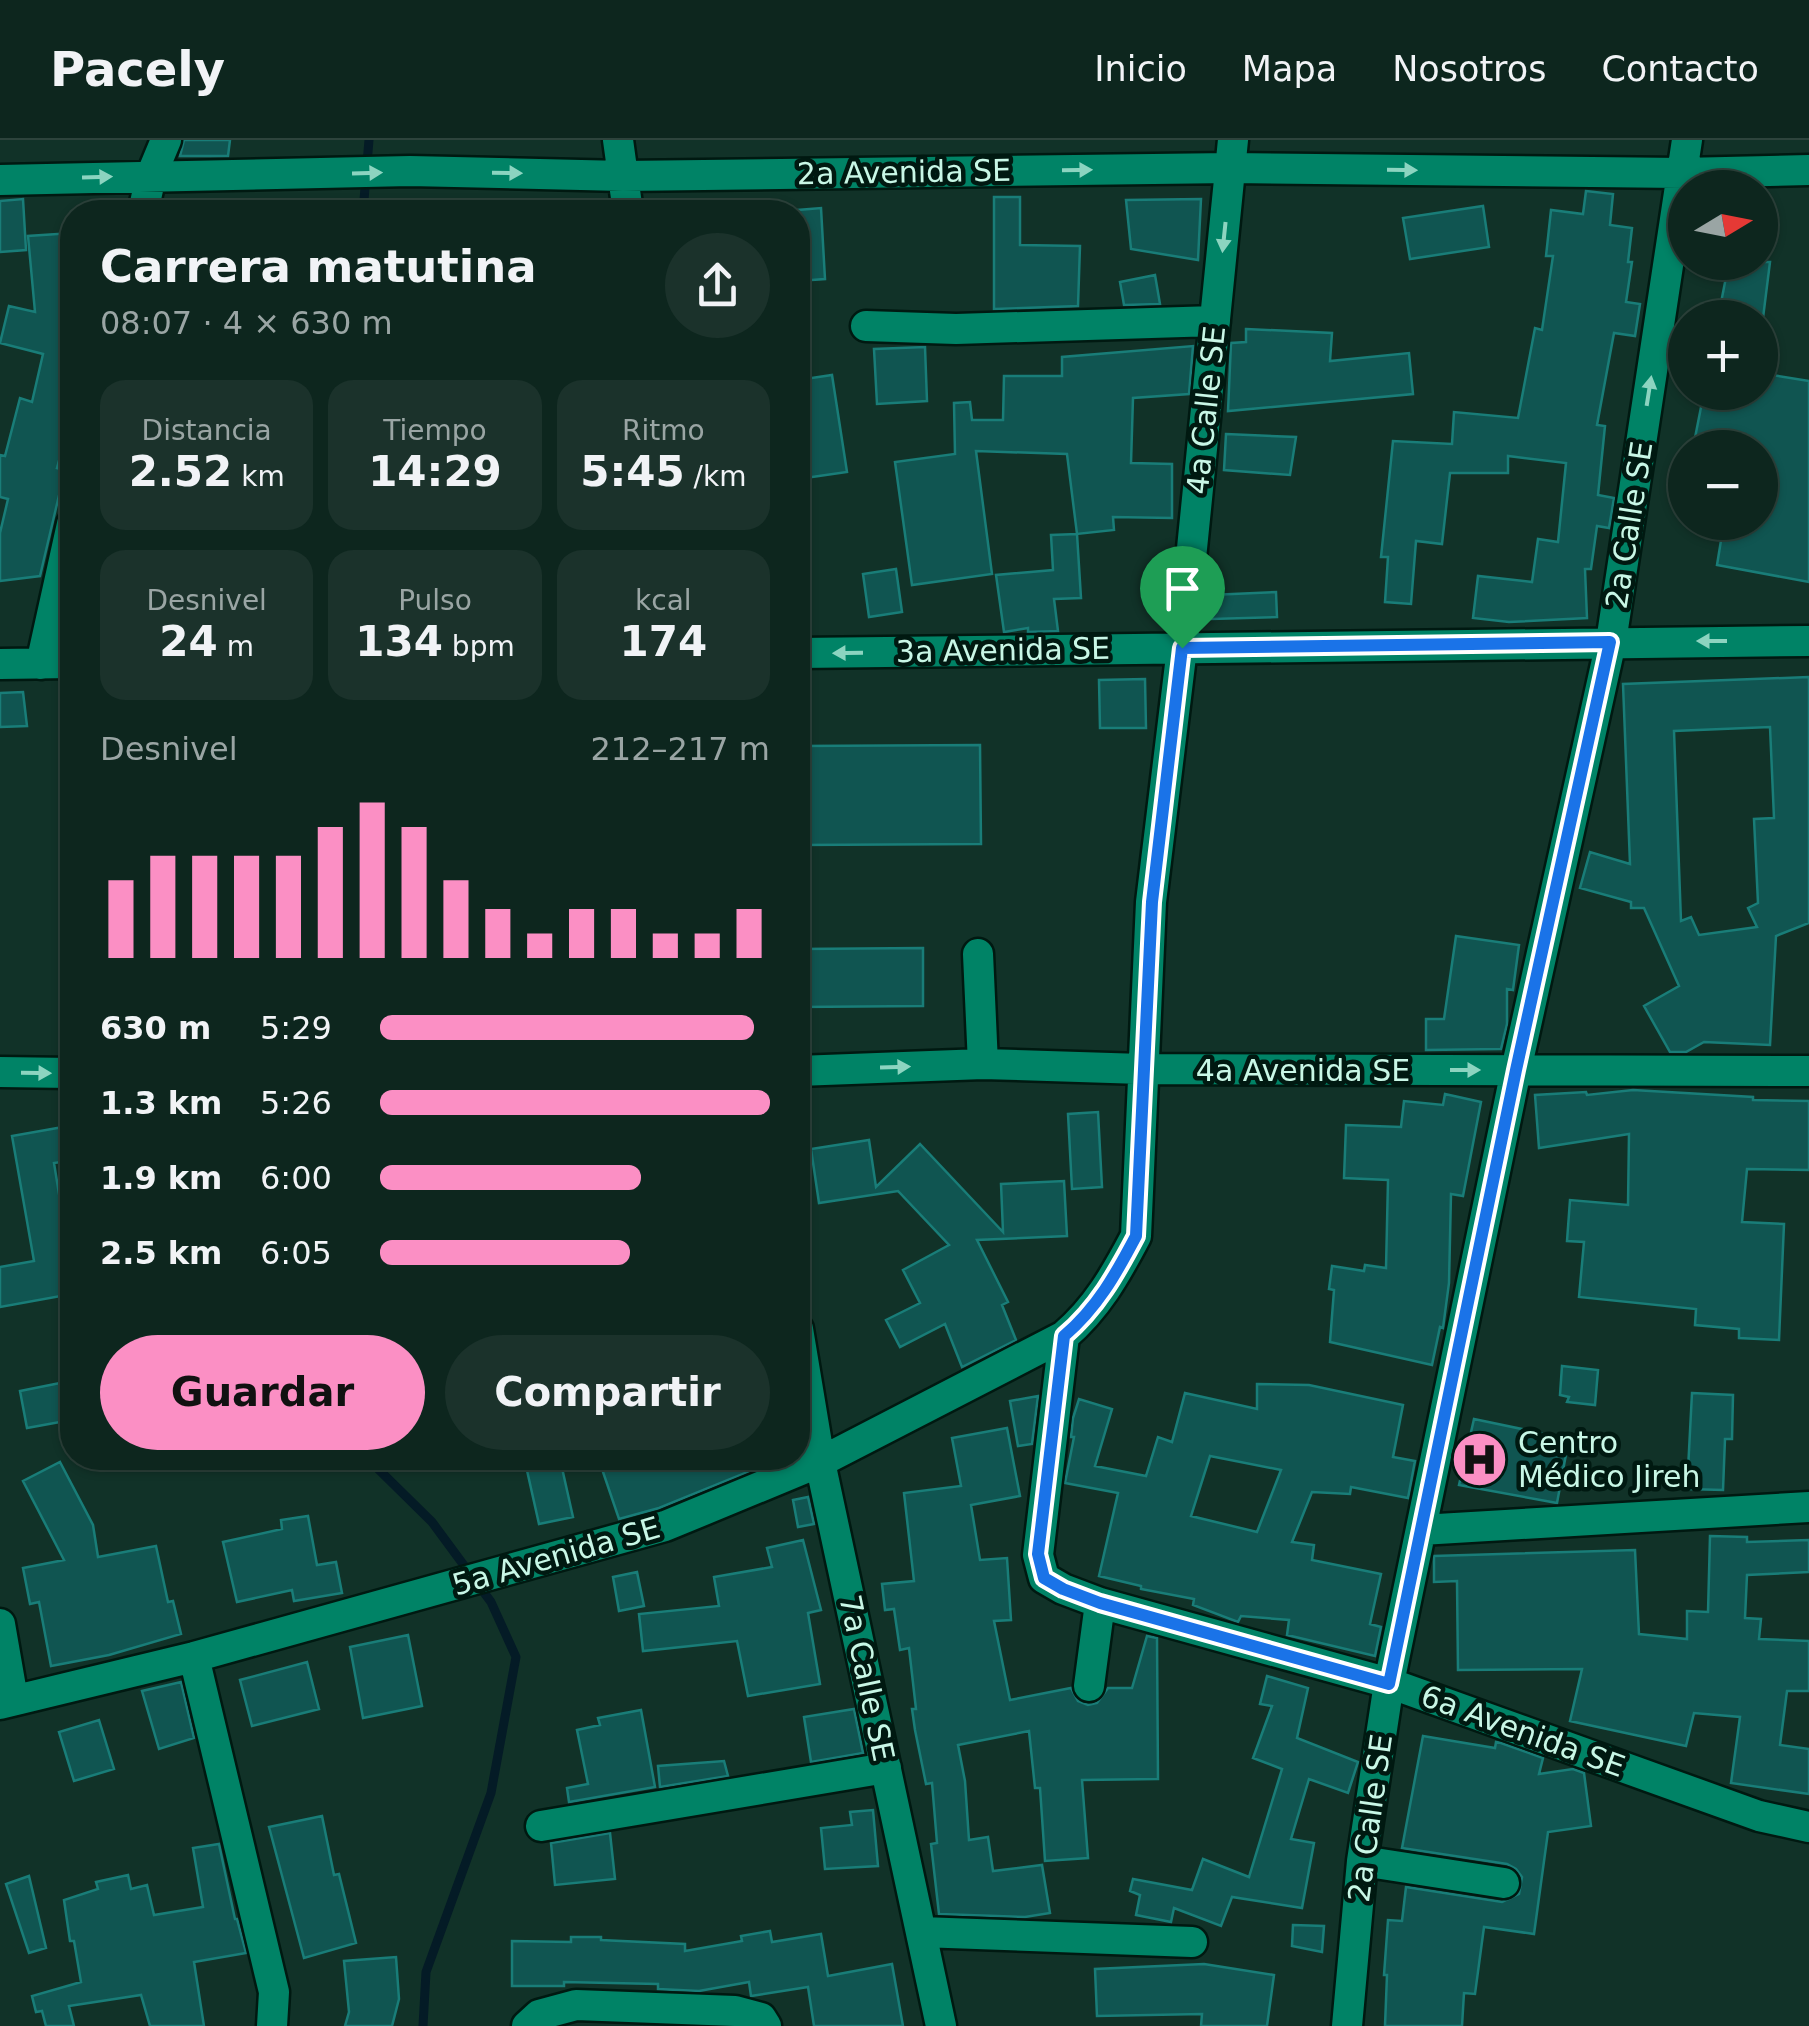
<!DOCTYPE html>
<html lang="es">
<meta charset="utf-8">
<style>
:root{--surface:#0d261e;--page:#1b322b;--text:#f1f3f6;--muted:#9aa5a4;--line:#2d433c;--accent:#fb8fc4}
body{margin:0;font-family:"DejaVu Sans",sans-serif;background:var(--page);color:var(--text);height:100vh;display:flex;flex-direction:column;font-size:38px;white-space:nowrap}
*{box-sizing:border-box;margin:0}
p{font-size:32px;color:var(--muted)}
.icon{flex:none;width:55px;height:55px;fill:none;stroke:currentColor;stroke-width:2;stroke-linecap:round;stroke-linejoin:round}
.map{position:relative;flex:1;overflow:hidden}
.side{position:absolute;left:60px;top:60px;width:750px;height:1270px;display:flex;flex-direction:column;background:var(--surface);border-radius:40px;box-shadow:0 2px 8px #0004,0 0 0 2px var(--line)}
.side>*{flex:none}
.needle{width:65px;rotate:80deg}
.tools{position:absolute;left:1668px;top:30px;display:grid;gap:20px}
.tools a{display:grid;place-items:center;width:110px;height:110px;border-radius:50%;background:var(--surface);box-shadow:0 2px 8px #0004,0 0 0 2px var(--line);font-size:50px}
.pin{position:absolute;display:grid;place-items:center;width:85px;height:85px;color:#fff;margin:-102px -42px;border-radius:50% 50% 50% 0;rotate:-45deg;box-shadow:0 0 10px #0007}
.pin .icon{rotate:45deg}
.round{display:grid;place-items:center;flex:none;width:105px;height:105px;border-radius:52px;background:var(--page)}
.head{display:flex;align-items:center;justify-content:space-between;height:170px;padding:0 40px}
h1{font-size:45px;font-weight:700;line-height:75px}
.figures{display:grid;grid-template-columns:repeat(3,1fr);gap:15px;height:170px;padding:10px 40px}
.figures div{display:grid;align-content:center;border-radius:25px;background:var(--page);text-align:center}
.figures b{font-size:42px;font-weight:700}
.figures small{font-size:28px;font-weight:400}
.figures p{font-size:28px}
.chart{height:280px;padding:20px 40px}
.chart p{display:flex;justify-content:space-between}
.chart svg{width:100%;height:180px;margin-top:10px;stroke:var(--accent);stroke-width:6}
.cta{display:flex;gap:20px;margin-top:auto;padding:20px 40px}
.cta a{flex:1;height:115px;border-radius:60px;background:var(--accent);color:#111;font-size:40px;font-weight:700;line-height:115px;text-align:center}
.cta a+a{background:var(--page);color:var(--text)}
ul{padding:0 40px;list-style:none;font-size:32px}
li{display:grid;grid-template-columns:160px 120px 1fr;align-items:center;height:75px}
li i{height:25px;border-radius:12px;background:var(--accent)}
header{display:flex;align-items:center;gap:60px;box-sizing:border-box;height:140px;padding:0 50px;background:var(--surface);border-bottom:2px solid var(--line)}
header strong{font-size:48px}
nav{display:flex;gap:55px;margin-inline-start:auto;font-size:35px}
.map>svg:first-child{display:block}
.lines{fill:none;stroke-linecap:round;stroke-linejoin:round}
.stream{stroke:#041b26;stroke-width:9}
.building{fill:#105551;stroke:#197d78;stroke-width:2.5;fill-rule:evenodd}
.minor-casing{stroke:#001911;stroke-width:35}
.minor{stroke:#008366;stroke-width:30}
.oneway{fill:#8cd4c0}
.route-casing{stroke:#fff;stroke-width:20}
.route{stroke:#1a73e8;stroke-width:12}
.labels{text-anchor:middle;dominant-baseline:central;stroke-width:9;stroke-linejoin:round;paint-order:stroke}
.street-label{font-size:30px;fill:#c8f7e6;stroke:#001911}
.poi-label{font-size:30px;fill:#c8f7e6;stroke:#001911;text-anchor:start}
</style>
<header>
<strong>Pacely</strong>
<nav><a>Inicio</a><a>Mapa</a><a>Nosotros</a><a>Contacto</a></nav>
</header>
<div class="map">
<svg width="1809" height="1886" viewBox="0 0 1809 1886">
<rect width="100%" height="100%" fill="#113228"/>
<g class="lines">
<path class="stream" d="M 363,72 L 369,0
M 367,1318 L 432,1382 L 491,1462 L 516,1517 L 491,1653 L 426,1832 L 423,1886"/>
</g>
<path class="building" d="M 184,0 L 230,0 L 228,16 L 180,16 Z
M 1586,51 L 1613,54 L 1610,85 L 1632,88 L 1628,122 L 1632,122 L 1626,162 L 1640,164 L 1635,196 L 1614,193 L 1597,285 L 1605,286 L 1598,355 L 1614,358 L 1609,388 L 1597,386 L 1591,429 L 1585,429 L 1587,478 L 1509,482 L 1473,478 L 1478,436 L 1532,442 L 1538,399 L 1558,402 L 1566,323 L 1508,316 L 1508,333 L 1450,333 L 1442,404 L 1416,401 L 1411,464 L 1385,462 L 1388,417 L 1381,417 L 1393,301 L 1452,304 L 1454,272 L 1518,278 L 1535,188 L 1542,190 L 1553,116 L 1546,116 L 1551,70 L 1583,74 Z
M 994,57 L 1020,57 L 1020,105 L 1080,106 L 1078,166 L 994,169 Z
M 23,59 L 26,110 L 0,112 L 0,61 Z
M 1201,59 L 1198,120 L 1131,109 L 1126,60 Z
M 1483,66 L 1489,107 L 1410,119 L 1403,78 Z
M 821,68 L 825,139 L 798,141 L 798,70 Z
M 72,93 L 72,272 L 57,328 L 65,330 L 40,436 L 0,441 L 0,393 L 8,359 L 0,357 L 0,315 L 5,316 L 20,258 L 32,262 L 43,214 L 0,203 L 9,166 L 35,172 L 28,96 Z
M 1729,122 L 1770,122 L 1763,178 L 1718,178 Z
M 1155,135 L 1160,164 L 1124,165 L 1120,142 Z
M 1246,189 L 1332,193 L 1330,221 L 1409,213 L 1413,254 L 1228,271 L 1231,203 L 1246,202 Z
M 1193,206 L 1189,254 L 1133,258 L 1131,323 L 1172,324 L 1172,378 L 1113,377 L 1114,390 L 1077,394 L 1067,314 L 976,311 L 992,434 L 912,445 L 895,322 L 955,314 L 954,263 L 970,262 L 972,280 L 1003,280 L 1004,236 L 1062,236 L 1062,217 Z
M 925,207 L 927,261 L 877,264 L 874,209 Z
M 1760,233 L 1809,241 L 1809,442 L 1717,425 L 1724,382 L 1760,382 L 1760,308 L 1693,308 L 1704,252 L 1760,252 Z
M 832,235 L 847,332 L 798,339 L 798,240 Z
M 1226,294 L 1296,297 L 1290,335 L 1224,330 Z
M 1077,394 L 1081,458 L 1054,459 L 1058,491 L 1028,492 L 1028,488 L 1004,492 L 996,435 L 1053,430 L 1051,395 Z
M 896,429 L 902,472 L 869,477 L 863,434 Z
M 1276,452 L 1277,477 L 1212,479 L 1211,455 Z
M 1809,537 L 1809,783 L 1776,796 L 1770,905 L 1704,902 L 1686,912 L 1670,912 L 1644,866 L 1679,846 L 1644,768 L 1631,768 L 1631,762 L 1580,748 L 1590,712 L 1630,724 L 1623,544 ZM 1770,587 L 1774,678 L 1754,679 L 1758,763 L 1748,768 L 1757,787 L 1699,795 L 1691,777 L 1681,781 L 1674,591 Z
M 1145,539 L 1146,588 L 1100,588 L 1099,540 Z
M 23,552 L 27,586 L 0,587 L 0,553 Z
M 980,605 L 981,704 L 798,705 L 798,606 Z
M 1456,796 L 1519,805 L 1513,850 L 1507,849 L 1507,884 L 1501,909 L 1426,910 L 1426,879 L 1444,879 Z
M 923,808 L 923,866 L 798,867 L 798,809 Z
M 1633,950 L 1753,957 L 1753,960 L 1809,961 L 1809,1030 L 1747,1029 L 1742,1082 L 1784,1084 L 1779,1200 L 1739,1198 L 1739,1189 L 1695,1185 L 1696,1169 L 1579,1157 L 1584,1102 L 1567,1101 L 1570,1060 L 1628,1065 L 1629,994 L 1539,1008 L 1535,955 L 1586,952 L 1587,955 Z
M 1445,954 L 1481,962 L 1463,1056 L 1451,1054 L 1449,1143 L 1443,1188 L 1440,1187 L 1432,1225 L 1330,1202 L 1334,1150 L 1329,1149 L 1332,1126 L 1364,1131 L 1365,1125 L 1386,1128 L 1388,1040 L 1344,1038 L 1346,985 L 1401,987 L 1404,961 L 1443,965 Z
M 1098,972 L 1102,1047 L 1072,1049 L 1068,974 Z
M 63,987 L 68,1021 L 54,1023 L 72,1134 L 72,1154 L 0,1167 L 0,1127 L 34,1121 L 12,996 Z
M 869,1000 L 876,1047 L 920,1004 L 1003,1092 L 1001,1044 L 1064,1041 L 1067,1096 L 977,1100 L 1008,1162 L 1002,1165 L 1016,1200 L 962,1227 L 945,1184 L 900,1207 L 886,1180 L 920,1163 L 903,1130 L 949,1105 L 898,1051 L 819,1063 L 811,1009 Z
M 1562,1226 L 1598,1230 L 1595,1265 L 1567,1262 L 1569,1257 L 1560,1255 Z
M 65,1242 L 71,1280 L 27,1288 L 20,1251 Z
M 1257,1244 L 1309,1245 L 1403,1265 L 1393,1317 L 1415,1321 L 1408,1358 L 1351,1347 L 1350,1354 L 1312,1352 L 1292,1402 L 1314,1405 L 1312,1420 L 1381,1434 L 1370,1484 L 1381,1487 L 1375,1516 L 1287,1495 L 1289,1480 L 1241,1476 L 1238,1482 L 1193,1465 L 1194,1459 L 1141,1449 L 1141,1446 L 1099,1436 L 1118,1353 L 1065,1343 L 1074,1297 L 1071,1297 L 1073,1278 L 1079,1259 L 1112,1269 L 1095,1326 L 1146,1336 L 1158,1297 L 1172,1302 L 1185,1253 L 1257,1269 ZM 1210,1316 L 1281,1330 L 1257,1392 L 1191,1376 Z
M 1692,1253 L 1733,1255 L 1732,1299 L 1725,1299 L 1723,1350 L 1687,1349 Z
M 1038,1256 L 1032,1304 L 1018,1306 L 1010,1261 Z
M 1474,1279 L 1541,1293 L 1540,1304 L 1567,1309 L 1557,1363 L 1459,1345 Z
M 1007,1288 L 1020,1356 L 971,1365 L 980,1420 L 1007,1418 L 1011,1480 L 994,1481 L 1010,1560 L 1071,1548 L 1078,1561 L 1088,1565 L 1097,1563 L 1108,1548 L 1132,1548 L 1147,1496 L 1157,1498 L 1158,1639 L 1082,1640 L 1088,1718 L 1045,1721 L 1040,1648 L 1035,1648 L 1029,1591 L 958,1605 L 965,1641 L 969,1700 L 988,1697 L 993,1731 L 1042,1725 L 1050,1773 L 1025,1777 L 939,1774 L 931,1704 L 937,1703 L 932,1643 L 926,1644 L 915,1590 L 912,1569 L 916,1569 L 909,1508 L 900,1510 L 894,1469 L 885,1470 L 882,1444 L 914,1441 L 904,1353 L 961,1346 L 952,1298 Z
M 634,1318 L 782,1318 L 659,1368 L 619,1379 L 602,1329 Z
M 560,1319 L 573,1377 L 539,1384 L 526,1326 Z
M 60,1322 L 93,1385 L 98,1417 L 156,1406 L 168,1462 L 173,1461 L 181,1494 L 109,1515 L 51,1526 L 39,1462 L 30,1464 L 23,1428 L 64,1420 L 23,1341 Z
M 808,1357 L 814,1384 L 798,1387 L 793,1360 Z
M 308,1376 L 317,1425 L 336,1422 L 342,1453 L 294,1461 L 292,1450 L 237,1462 L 223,1402 L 282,1389 L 281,1380 Z
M 1710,1396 L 1747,1397 L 1747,1402 L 1809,1400 L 1809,1432 L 1747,1435 L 1745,1478 L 1761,1479 L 1759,1499 L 1809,1501 L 1809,1551 L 1787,1551 L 1780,1605 L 1809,1609 L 1809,1654 L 1731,1643 L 1740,1577 L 1694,1573 L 1686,1606 L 1570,1581 L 1582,1529 L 1458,1530 L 1457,1441 L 1434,1442 L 1434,1416 L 1635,1410 L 1639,1494 L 1687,1499 L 1687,1471 L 1708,1472 Z
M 803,1400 L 821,1470 L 808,1473 L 820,1544 L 748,1556 L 737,1501 L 643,1511 L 639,1474 L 719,1466 L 714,1437 L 772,1427 L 767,1408 Z
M 637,1432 L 644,1466 L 619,1471 L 613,1437 Z
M 408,1495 L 422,1566 L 363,1578 L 350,1507 Z
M 307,1522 L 319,1569 L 252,1586 L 240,1540 Z
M 1267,1536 L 1308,1548 L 1297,1598 L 1358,1622 L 1348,1653 L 1309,1639 L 1291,1699 L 1314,1703 L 1302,1768 L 1232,1757 L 1221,1786 L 1174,1768 L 1171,1782 L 1136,1775 L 1140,1755 L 1130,1751 L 1133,1739 L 1192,1750 L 1203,1719 L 1249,1737 L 1282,1629 L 1253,1618 L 1272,1566 L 1260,1564 Z
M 181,1542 L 194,1598 L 159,1609 L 142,1551 Z
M 854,1569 L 863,1613 L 811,1622 L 804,1577 Z
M 641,1570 L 655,1647 L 569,1662 L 567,1648 L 588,1644 L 577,1590 L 600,1585 L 598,1578 Z
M 99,1580 L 114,1629 L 74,1641 L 59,1592 Z
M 1423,1596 L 1495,1608 L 1496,1602 L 1501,1603 L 1543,1618 L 1539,1634 L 1573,1629 L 1584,1633 L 1591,1686 L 1548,1692 L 1534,1794 L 1484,1787 L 1475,1854 L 1464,1853 L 1462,1886 L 1385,1886 L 1387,1835 L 1384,1835 L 1388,1780 L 1402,1781 L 1406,1747 L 1502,1762 L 1519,1754 L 1522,1737 L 1516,1729 L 1507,1724 L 1402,1708 Z
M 724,1621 L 728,1636 L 660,1647 L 658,1626 Z
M 873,1670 L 878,1726 L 825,1729 L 821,1688 L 852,1685 L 850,1672 Z
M 322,1676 L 334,1735 L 339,1734 L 356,1803 L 304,1818 L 269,1687 Z
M 610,1693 L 615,1739 L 555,1745 L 551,1703 Z
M 219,1704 L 235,1779 L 237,1779 L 246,1813 L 194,1822 L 204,1886 L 150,1886 L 141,1855 L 69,1866 L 74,1886 L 46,1886 L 42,1871 L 36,1872 L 32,1856 L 81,1842 L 74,1801 L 70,1801 L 64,1760 L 98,1749 L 96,1742 L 128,1735 L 131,1749 L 147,1745 L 154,1775 L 203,1767 L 193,1708 Z
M 29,1736 L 46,1808 L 29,1813 L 6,1744 Z
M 1293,1785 L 1324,1786 L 1322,1812 L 1292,1806 Z
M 770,1791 L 772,1802 L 821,1794 L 828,1836 L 892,1824 L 903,1886 L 814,1886 L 808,1847 L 751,1856 L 749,1842 L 699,1851 L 658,1849 L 658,1844 L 564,1842 L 564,1846 L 512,1846 L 512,1801 L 571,1802 L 571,1797 L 601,1797 L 601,1800 L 685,1804 L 685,1811 L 742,1801 L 741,1796 Z
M 396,1817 L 399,1859 L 392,1886 L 345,1886 L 349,1872 L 344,1821 Z
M 1204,1824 L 1274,1835 L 1267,1886 L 1201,1886 L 1202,1874 L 1097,1876 L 1095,1829 Z"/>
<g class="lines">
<defs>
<path id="minor" d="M 618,0 L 628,72
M 0,40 L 410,31 L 623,36 L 1231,28 L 1682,33 L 1809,30
M 143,72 L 151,36 L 166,0
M 866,186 L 956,189 L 1215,181
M 798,513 L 1809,501
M 0,524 L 72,523
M 41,524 L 72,384
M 978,814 L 983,924
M 798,931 L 983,924 L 1142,929 L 1809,931
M 0,932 L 72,933
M 798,1189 L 820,1322 L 941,1886
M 1064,1196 L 1038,1415 L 1044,1438 L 1063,1449 L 1100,1463 L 1389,1543 L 1759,1676 L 1809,1687
M 1421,1390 L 1809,1367
M 0,1484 L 13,1559
M 194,1517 L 274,1852 L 272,1886
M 1089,1546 L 1100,1463
M 0,1564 L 194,1517 L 665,1386 L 820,1322 L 1064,1196 C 1097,1168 1116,1134 1136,1096 L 1151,762 L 1182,508 L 1233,0
M 541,1686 L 886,1628
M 1362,1721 L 1504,1743
M 921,1792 L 1192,1802
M 527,1886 L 539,1875 L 576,1865 L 735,1871 L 761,1878 L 766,1886
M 1347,1886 L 1362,1721 L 1389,1543 L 1516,930 L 1611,502 L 1687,0"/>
</defs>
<use href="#minor" class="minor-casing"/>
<use href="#minor" class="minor"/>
</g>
<defs><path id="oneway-solid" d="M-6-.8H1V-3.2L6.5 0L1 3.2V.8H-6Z" transform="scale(2.5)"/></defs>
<g class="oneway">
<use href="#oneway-solid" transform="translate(1077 30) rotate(-1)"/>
<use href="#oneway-solid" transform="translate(1402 30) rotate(1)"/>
<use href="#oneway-solid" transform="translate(367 33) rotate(-2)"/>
<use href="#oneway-solid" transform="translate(507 33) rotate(1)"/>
<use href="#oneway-solid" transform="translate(97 37) rotate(-2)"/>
<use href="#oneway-solid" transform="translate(1224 97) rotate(96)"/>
<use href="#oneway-solid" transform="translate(1649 251) rotate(-81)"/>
<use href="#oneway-solid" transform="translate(1712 501) rotate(180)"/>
<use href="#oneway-solid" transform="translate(848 513) rotate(179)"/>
<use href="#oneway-solid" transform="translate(895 927) rotate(-2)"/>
<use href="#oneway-solid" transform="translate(1465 930)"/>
<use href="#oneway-solid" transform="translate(36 933) rotate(1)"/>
</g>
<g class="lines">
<defs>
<path id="route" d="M 1610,502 L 1516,930 L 1389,1544 L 1100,1463 L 1063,1449 L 1044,1438 L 1038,1414 L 1064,1196 C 1097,1168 1116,1134 1136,1096 L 1152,762 L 1182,508 Z"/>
</defs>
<use href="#route" class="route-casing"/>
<use href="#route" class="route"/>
</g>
<defs>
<symbol id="hospital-disc" viewBox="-11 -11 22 22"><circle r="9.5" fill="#fb8fc4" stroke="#001911"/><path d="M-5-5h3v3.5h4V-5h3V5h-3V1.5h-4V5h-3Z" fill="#111"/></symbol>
</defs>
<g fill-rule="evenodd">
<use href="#hospital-disc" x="1448" y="1288" width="63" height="63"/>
</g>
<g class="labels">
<g class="street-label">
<text transform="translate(904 32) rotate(-1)">2a Avenida SE</text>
<text transform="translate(1206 270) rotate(-84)">4a Calle SE</text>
<text transform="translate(1629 385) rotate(-81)">2a Calle SE</text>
<text transform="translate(1003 510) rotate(-1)">3a Avenida SE</text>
<text x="1303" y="930">4a Avenida SE</text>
<text transform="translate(556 1416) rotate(-16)">5a Avenida SE</text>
<text transform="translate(867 1538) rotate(78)">7a Calle SE</text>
<text transform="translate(1523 1591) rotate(20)">6a Avenida SE</text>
<text transform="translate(1370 1678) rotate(-82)">2a Calle SE</text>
</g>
<g class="poi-label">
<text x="1518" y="1302">Centro<tspan x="1518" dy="34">Médico Jireh</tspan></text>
</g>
</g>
</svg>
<div class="tools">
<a><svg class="needle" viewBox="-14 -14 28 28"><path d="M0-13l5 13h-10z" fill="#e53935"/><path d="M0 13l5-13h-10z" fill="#9aa5a4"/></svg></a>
<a>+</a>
<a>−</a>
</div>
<div class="pin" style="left:1182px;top:508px;background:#1e9e55"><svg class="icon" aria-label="arrive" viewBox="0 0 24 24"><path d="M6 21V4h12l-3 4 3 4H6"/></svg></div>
<section class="side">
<div class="head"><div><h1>Carrera matutina</h1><p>08:07 · 4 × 630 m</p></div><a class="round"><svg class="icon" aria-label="share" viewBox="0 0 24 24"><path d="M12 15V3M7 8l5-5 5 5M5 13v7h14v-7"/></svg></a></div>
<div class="figures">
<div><p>Distancia</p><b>2.52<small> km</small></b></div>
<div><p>Tiempo</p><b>14:29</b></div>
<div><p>Ritmo</p><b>5:45<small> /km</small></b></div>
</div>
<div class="figures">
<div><p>Desnivel</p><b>24<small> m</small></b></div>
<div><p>Pulso</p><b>134<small> bpm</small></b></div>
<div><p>kcal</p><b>174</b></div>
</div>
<div class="chart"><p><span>Desnivel</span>212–217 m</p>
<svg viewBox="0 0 160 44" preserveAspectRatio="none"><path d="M5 44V25M15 44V19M25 44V19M35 44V19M45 44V19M55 44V12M65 44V6M75 44V12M85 44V25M95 44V32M105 44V38M115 44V32M125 44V32M135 44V38M145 44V38M155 44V32"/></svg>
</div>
<ul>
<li><b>630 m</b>5:29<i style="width:96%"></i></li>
<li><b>1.3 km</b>5:26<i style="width:100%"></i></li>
<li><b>1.9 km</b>6:00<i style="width:67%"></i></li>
<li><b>2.5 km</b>6:05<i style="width:64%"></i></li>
</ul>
<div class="cta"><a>Guardar</a><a>Compartir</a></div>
</section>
</div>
